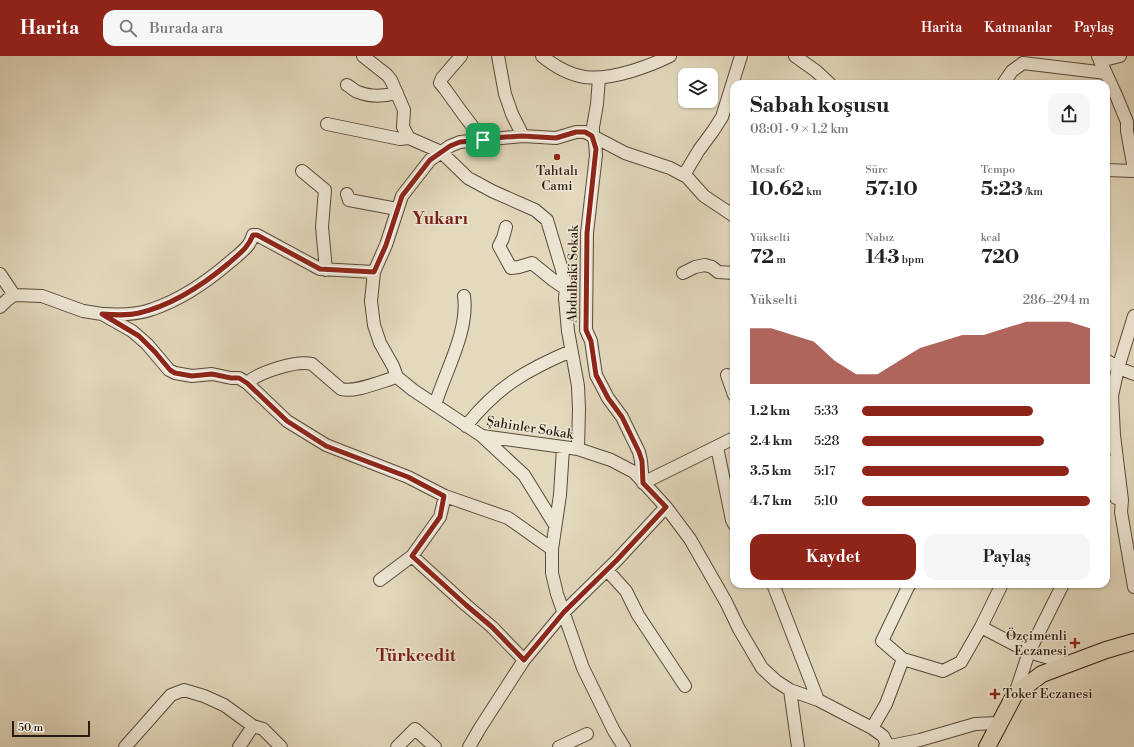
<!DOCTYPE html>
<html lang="tr">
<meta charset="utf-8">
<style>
:root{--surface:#fff;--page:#f6f6f6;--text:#222;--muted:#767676;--accent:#8f2418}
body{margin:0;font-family:"Libre Bodoni",serif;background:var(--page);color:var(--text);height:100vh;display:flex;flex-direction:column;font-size:15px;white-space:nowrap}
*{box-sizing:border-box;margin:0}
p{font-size:13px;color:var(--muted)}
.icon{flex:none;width:22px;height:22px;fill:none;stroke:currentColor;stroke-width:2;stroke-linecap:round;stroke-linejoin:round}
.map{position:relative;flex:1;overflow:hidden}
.details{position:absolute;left:730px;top:24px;width:380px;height:508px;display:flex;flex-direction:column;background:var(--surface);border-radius:12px;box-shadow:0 1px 3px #0004}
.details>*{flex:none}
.controls{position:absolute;left:678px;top:12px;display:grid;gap:8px}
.controls a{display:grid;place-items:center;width:40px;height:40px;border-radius:8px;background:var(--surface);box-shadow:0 1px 3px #0004;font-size:20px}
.scale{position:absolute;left:12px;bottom:10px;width:78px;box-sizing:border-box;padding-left:4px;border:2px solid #2b1b0f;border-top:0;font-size:11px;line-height:14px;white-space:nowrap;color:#2b1b0f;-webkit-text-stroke:3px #ede6d4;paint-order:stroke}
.pin{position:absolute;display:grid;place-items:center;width:34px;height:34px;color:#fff;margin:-17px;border-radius:8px;box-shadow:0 2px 6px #0006}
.round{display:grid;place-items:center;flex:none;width:42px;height:42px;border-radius:12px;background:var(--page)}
.overview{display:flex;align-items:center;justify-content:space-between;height:68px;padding:0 20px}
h1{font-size:22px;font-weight:700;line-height:30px}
.figures{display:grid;grid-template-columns:repeat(3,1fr);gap:6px;height:68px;padding:4px 20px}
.figures div{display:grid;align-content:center}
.figures b{font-size:20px;font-weight:700}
.figures small{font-size:11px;font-weight:400}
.figures p{font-size:11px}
.chart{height:112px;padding:8px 20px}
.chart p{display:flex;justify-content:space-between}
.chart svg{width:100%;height:72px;margin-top:4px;fill:var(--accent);opacity:.7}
.action{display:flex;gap:8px;margin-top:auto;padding:8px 20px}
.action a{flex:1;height:46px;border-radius:12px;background:var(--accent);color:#fff;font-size:16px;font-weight:700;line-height:46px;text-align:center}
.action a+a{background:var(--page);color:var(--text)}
ul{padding:0 20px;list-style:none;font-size:13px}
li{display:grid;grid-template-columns:64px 48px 1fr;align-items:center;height:30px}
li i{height:10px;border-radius:5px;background:var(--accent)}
header{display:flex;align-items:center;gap:24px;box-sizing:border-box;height:56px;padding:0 20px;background:var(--accent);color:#fff}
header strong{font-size:19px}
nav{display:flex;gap:22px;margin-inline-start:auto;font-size:14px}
.search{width:280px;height:36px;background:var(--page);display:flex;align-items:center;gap:10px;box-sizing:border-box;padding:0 14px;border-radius:12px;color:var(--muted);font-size:15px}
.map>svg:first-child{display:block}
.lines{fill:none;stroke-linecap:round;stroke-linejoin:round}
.minor-casing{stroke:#594a3a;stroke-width:14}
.major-casing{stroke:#2b1b0f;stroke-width:18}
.minor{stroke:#ede6d4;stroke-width:12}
.major{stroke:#e3d9bd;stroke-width:16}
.route-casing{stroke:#fff;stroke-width:8}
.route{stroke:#8f2418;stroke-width:5}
.poi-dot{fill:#8f2418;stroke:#ede6d4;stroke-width:1.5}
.labels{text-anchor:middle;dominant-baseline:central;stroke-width:3;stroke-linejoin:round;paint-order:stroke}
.poi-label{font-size:13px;fill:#2b1b0f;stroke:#ede6d4}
.street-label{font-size:13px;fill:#2b1b0f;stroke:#ede6d4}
.district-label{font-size:17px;font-weight:bold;fill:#7a1f14;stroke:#ede6d4}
</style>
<header>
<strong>Harita</strong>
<div class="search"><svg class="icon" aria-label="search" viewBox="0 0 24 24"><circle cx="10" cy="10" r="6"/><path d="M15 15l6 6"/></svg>Burada ara</div>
<nav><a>Harita</a><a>Katmanlar</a><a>Paylaş</a></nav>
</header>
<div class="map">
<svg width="1134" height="691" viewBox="0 0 1134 691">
<rect width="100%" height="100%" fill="#e3d9bd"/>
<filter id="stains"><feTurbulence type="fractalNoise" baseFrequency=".005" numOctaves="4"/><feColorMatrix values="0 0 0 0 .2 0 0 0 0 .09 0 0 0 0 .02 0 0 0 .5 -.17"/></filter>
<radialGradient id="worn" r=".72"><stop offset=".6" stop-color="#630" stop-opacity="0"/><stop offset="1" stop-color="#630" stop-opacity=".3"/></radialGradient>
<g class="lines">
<defs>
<path id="minor" d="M 363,0 L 387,19 L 391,24 L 404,54 L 403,71 L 409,82 L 441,96 L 468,122 L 492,135 L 535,154 L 547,164 L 562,214 L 566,233 L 565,242 L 568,275 L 578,330 L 579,353 L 578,393
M 461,0 L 442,22 L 440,27 L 445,33 L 463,58 L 483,84
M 498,0 L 505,38 L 512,58 L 523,80
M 542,0 C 573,25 595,26 632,15 C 645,11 658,6 670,0
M 795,0 L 816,15 L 830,28
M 1098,0 L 1116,39 L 1127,66 L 1127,75 L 1134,113
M 1100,5 L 1120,0
M 599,22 L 597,48 L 593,71 L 593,80 L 595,86 L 596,99 L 587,177 L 586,274 L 591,285 L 596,319 L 608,342 L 622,361 L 639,396 L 641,405 L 643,427
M 1003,28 L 1012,15 L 1023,7 L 1106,17
M 347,29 C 351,31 354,35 358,36 C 370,41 385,40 397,37
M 327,68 L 400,83 L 409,82
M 1106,114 L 1134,115
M 302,115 L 325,134 L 322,171 L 326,214
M 684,119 L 699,94 L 713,75 L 722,61 L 741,0
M 347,138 L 349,144 L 397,153
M 506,171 L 503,182 L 499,190 L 511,212 L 519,211 L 532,207 L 553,224 L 566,233
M 683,217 L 695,211 L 705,209 L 712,211 L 718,216 L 734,217
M 0,218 L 14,239
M 0,251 L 7,244 L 14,239 L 42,240 L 83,255 L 102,258 L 132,275 L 147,288 L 169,314 L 175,317 L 192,320 L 212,318 L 231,322 L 239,322 L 247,327 C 259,316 297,304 312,308 L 341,333 C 355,337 382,325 397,321
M 104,258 C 121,259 137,259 153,253 C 182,243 208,225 231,205 C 237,200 245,194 249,188 C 251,185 252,182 253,179 L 257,179 L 320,213 L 374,216
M 1134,260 L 1118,312 L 1112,340 L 1114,379 L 1122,444 L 1121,456 L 1134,531
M 1106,304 L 1118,312 L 1134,318
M 727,319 L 734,339
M 397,321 L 413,334 L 482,380 L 578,393 L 611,404 L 634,416 L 666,451 L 690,483 L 726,546 L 739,573 L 762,612 L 776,625 L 790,634 L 818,644 L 872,672 L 883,680 L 888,690
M 397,321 L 393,310 L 380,287 L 374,269 L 371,245 L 374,216 L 386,189 L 402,140 L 430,104 L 450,90 L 460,86 L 523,80 L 556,82 L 576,76 L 585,76 L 625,97 L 670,112 L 687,121 L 704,140 L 734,160
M 247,327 L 287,365 L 326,389 L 408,421 L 445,440 L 508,462 L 552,493
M 435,349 C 445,316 469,275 464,240
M 466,370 C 497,331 526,314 571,295
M 482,380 L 524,419 L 555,469
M 717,391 L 732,464 L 734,468
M 563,392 L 560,439 L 552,493 L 552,517 L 557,538 L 583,612 L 614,675 L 624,691
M 1106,404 L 1116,442
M 643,427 L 734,382
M 412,500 L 466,549 L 492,571 L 524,604
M 607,514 L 626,535 L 638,559 L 685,630
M 380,524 L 412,500 L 420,489 L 440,461 L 445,440
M 773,528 L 818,644
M 910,528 L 908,531 L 882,585 L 903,603 L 943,615 L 961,606 L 981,571 L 1002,528
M 981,571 L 1029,596 L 1069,608
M 790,634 L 798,691
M 1015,638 L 1029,596 L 1063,528
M 872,672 L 886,648 L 903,603
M 125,691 L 171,639 L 184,634 L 204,640 L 224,649 L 253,670
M 239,691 L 253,670 L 263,673 L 281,691
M 397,691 L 415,673 L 435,691
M 469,691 L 480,672 L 524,604 L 564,556 L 617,504 L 666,451
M 559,691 L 587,678
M 885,691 L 920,684 L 975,668 L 999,667"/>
<path id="major" d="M 987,691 L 1015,638 L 1042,618 L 1106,594 L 1134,586"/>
</defs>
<use href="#minor" class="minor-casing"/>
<use href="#major" class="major-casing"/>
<use href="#minor" class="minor"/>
<use href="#major" class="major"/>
</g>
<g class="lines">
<defs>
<path id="route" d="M 576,76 L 585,76 L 592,80 L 596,93 L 587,177 L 586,274 L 591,285 L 596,319 L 608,342 L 622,361 L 639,396 L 642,405 L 643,427 L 666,451 L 617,504 L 564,556 L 524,604 L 492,571 L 466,549 L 412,500 L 440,461 L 444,440 L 408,421 L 326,390 L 287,365 L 247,327 L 239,322 L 231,322 L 212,318 L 192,320 L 175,317 L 170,314 L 155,296 L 139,280 L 102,258 C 115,259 127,260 139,257 C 173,249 203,229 229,207 C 239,198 248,192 253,179 L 257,179 L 320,213 L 374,216 L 386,189 L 402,140 L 430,104 L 450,90 L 460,86 L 483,84 L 491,82 L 522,80 L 556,82 Z"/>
</defs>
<use href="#route" class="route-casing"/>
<use href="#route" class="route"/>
</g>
<g class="poi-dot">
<circle cx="557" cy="101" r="4"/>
<path d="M1073 581h4v4h4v4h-4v4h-4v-4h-4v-4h4z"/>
<path d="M993 632h4v4h4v4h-4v4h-4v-4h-4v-4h4z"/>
</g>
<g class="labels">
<g class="poi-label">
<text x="557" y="115">Tahtalı<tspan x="557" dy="15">Cami</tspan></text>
<text x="1067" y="580" text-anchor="end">Özçimenli<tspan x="1067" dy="15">Eczanesi</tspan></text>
<text x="1003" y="638" text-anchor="start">Toker Eczanesi</text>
</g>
<g class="street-label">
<text transform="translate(573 218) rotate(-89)">Abdulbaki Sokak</text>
<text transform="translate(530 372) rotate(9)">Şahinler Sokak</text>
</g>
<g class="district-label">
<text x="440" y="163">Yukarı</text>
<text x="416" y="600">Türkcedit</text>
</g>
</g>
<rect width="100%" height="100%" filter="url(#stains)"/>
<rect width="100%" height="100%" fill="url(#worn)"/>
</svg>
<div class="controls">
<a><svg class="icon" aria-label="layers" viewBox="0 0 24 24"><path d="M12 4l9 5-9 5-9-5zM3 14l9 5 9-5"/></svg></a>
</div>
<div class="scale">50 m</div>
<div class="pin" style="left:483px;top:84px;background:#1e9e55"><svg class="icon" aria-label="arrive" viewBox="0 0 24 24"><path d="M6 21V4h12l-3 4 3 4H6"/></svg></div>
<section class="details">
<div class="overview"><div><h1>Sabah koşusu</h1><p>08:01 · 9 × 1.2 km</p></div><a class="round"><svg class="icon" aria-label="share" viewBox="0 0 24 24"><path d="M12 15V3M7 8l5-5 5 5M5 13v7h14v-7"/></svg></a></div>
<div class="figures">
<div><p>Mesafe</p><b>10.62<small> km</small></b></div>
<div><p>Süre</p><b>57:10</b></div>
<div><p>Tempo</p><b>5:23<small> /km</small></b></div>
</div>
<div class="figures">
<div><p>Yükselti</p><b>72<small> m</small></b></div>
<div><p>Nabız</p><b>143<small> bpm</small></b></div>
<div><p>kcal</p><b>720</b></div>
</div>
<div class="chart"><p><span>Yükselti</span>286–294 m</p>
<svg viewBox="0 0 160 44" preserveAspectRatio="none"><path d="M0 44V10L10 10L20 14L30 18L40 30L50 38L60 38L70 30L80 22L90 18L100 14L110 14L120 10L130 6L140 6L150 6L160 10V44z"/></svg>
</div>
<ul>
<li><b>1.2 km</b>5:33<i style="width:75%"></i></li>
<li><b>2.4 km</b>5:28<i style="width:80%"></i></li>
<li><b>3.5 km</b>5:17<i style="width:91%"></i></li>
<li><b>4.7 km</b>5:10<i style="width:100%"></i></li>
</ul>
<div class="action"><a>Kaydet</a><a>Paylaş</a></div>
</section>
</div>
